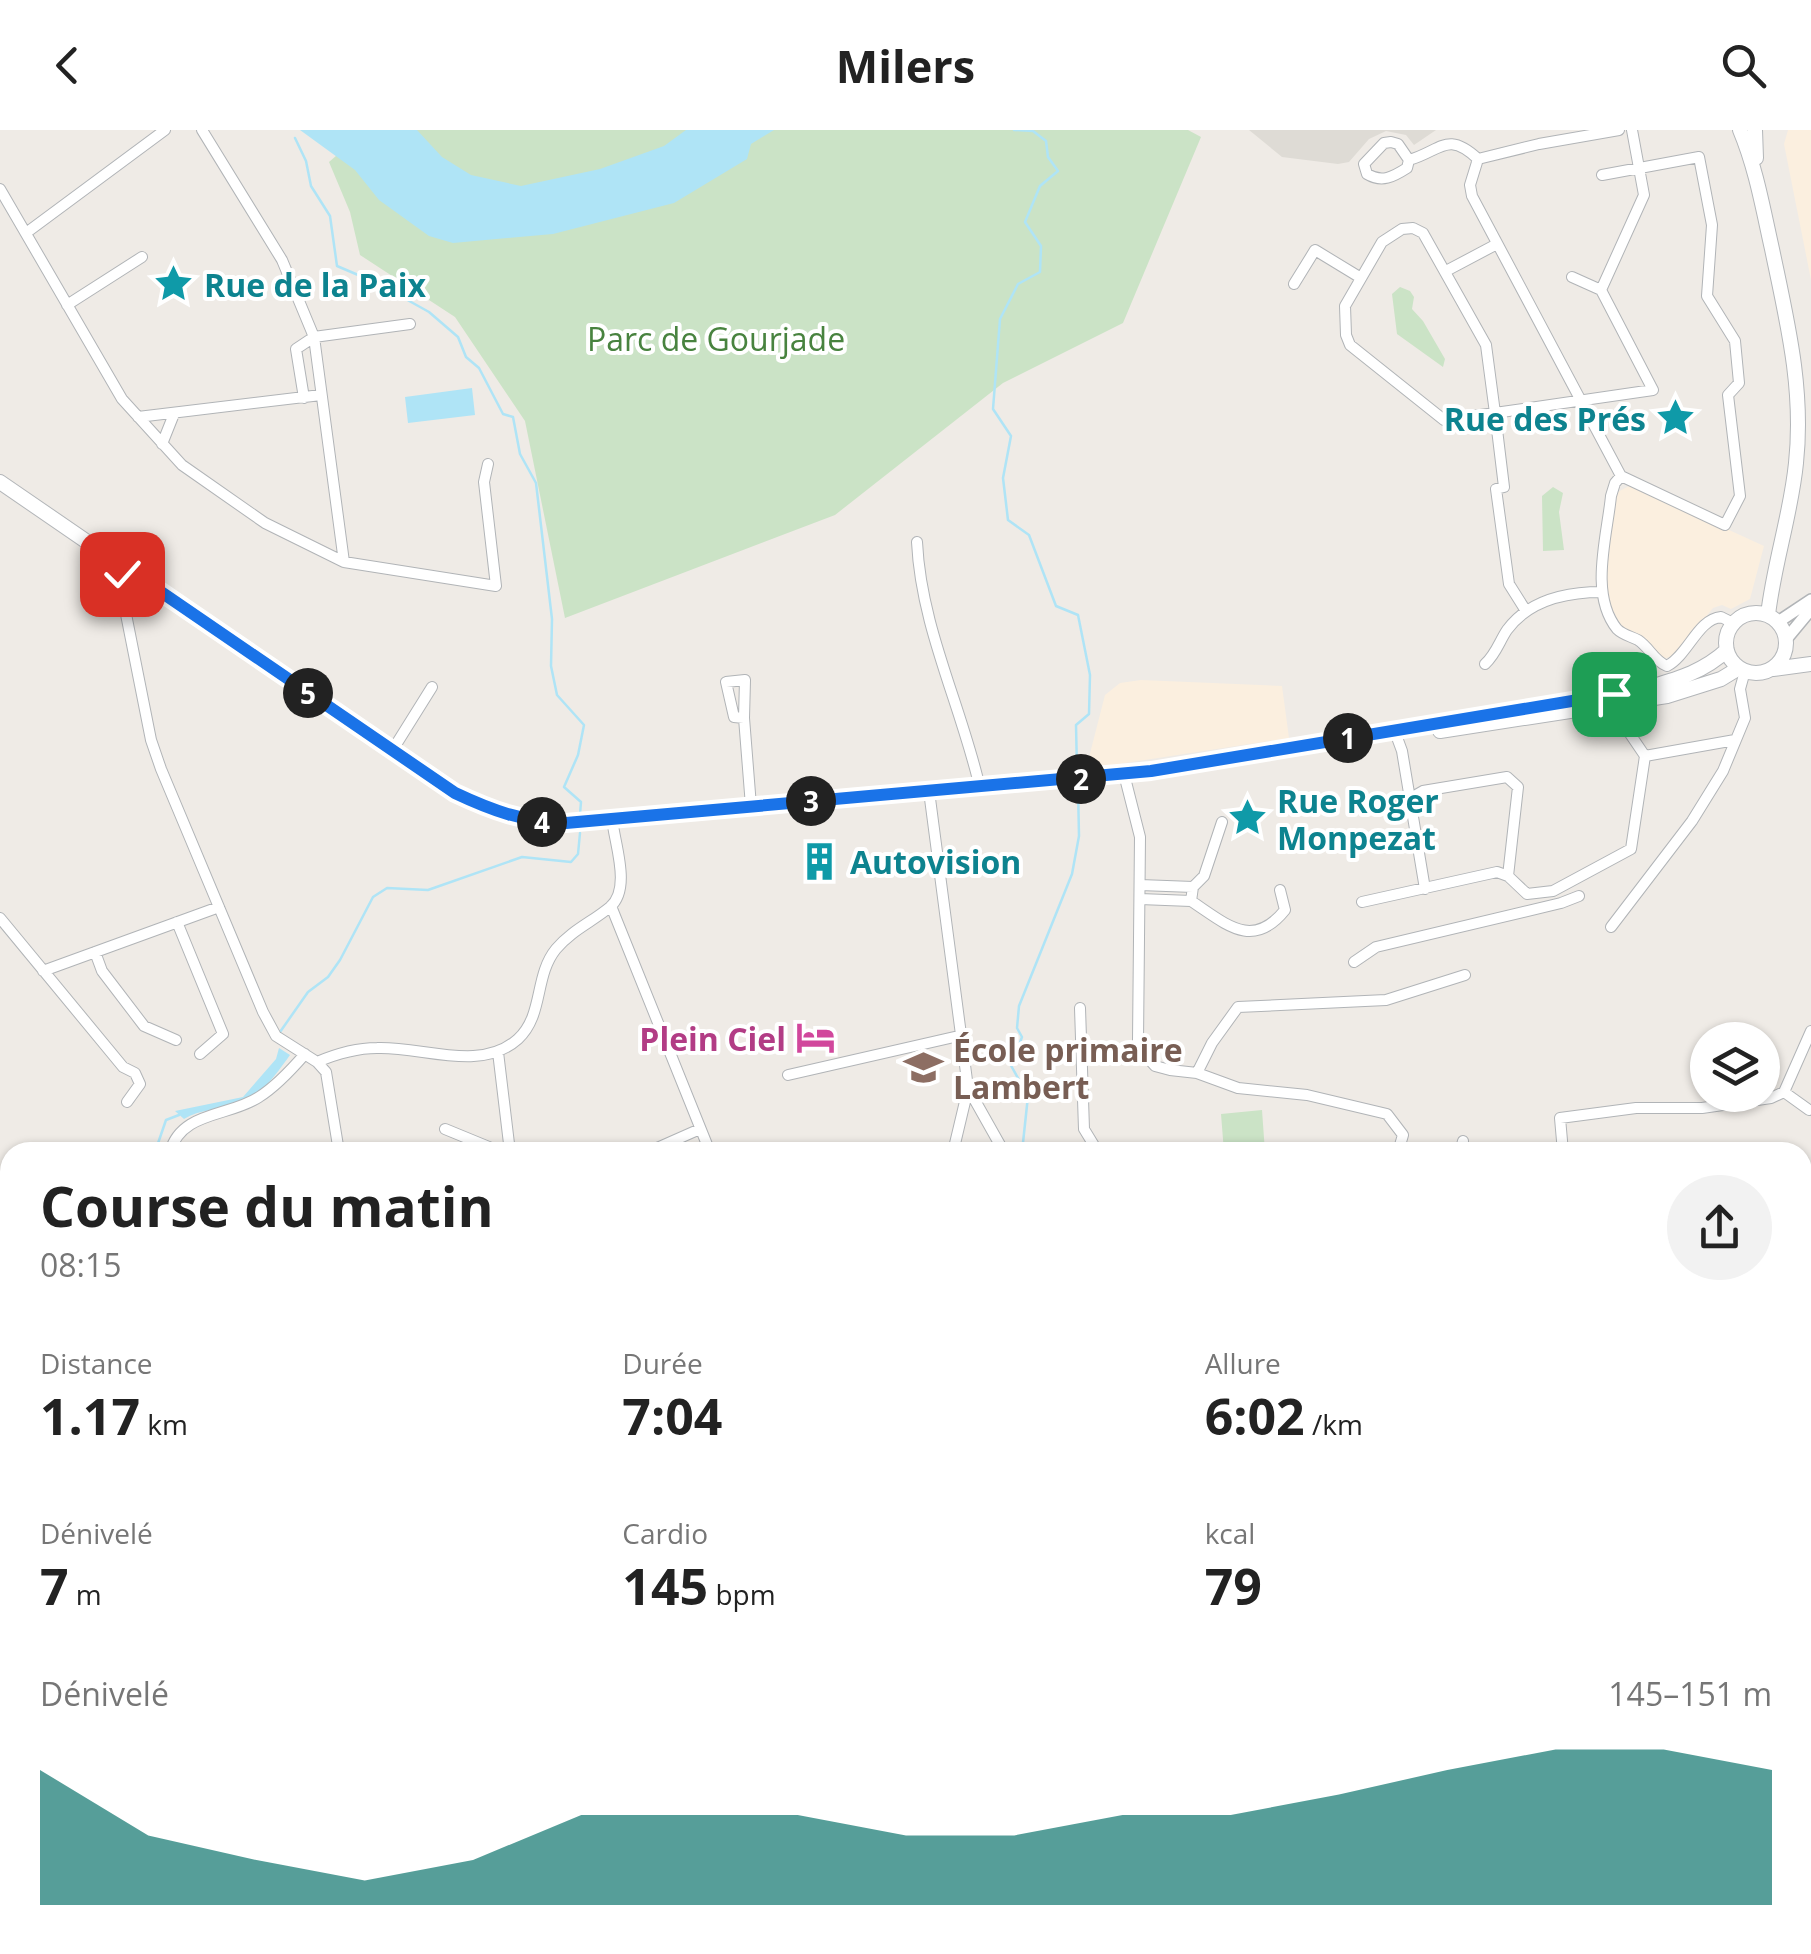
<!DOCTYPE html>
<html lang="fr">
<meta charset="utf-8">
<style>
:root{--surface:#fff;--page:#f2f2f2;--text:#222;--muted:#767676;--accent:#0f766e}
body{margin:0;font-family:"Open Sans",sans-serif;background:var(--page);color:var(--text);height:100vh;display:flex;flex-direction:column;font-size:38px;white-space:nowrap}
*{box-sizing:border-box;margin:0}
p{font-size:32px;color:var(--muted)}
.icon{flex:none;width:55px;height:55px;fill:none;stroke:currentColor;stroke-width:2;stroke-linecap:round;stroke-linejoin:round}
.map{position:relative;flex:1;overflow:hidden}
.panel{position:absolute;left:0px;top:1012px;width:1812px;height:812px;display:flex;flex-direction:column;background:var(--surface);border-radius:30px 30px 0 0;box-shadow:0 2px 8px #0004}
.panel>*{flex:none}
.fabs{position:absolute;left:1690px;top:892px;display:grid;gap:20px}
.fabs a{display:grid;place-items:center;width:90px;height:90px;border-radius:50%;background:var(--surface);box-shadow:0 2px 8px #0004;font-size:50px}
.pin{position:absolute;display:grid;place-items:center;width:85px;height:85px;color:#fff;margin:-42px;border-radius:20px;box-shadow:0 5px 15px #0006}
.km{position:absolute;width:50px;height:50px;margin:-25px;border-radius:50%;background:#222;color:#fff;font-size:28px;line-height:50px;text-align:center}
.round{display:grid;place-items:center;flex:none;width:105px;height:105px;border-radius:52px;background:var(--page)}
.overview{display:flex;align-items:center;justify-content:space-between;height:170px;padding:0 40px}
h1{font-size:55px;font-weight:700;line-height:75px}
.metrics{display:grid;grid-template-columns:repeat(3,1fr);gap:15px;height:170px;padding:10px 40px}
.metrics div{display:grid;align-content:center}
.metrics b{font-size:50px;font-weight:700}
.metrics small{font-size:28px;font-weight:400}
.metrics p{font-size:28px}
.chart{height:280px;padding:20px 40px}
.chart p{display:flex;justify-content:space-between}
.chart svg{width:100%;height:180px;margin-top:10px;fill:var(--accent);opacity:.7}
header{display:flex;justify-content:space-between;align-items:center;height:130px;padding:0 40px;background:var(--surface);font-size:45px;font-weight:700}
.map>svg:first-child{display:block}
.commercial{fill:#fbefdf}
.education{fill:#dedbd5}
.green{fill:#cbe3c6}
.water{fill:#afe4f6}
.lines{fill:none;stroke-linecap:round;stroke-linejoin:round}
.stream{stroke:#afe4f6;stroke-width:2.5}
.minor-casing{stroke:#b1b4b7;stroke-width:12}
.tertiary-casing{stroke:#b1b4b7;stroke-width:14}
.secondary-casing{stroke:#b3b6b9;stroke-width:16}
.minor{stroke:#fff;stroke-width:10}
.tertiary{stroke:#fff;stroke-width:11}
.secondary{stroke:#fff;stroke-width:14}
.route-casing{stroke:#fff;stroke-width:20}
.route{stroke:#1a73e8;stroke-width:12}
.labels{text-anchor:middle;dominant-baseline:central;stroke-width:8;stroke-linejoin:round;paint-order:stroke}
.culture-label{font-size:32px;font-weight:bold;fill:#0d838f;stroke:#fff;text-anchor:start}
.park-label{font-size:32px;fill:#48833f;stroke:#fff}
.hotel-label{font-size:32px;font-weight:bold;fill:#b23c85;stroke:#fff;text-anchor:end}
.education-label{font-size:32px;font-weight:bold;fill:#785e54;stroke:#fff;text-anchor:start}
</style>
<header><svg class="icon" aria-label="back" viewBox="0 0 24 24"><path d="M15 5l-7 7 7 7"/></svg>Milers<svg class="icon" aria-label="search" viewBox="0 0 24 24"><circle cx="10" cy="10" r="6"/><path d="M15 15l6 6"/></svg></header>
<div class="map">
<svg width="1811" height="1824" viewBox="0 0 1811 1824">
<rect width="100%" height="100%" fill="#efebe6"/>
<path class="commercial" d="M 1788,0 L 1811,0 L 1811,150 L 1784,14 Z
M 1631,355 L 1764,416 L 1750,469 L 1731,479 L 1722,475 L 1713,478 L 1674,526 L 1666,528 L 1659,527 L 1623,499 L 1610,475 L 1605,448 L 1614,364 Z
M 1141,550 L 1282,556 L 1289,608 L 1086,639 L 1105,565 L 1120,553 Z"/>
<path class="education" d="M 1249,0 L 1436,0 L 1414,15 L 1406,5 L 1386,1 L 1369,9 L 1349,32 L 1338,34 L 1282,27 Z"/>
<path class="green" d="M 366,0 L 1188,0 L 1201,7 L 1123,193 L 1003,253 L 835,385 L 565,488 L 525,291 L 455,187 L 360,125 L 350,82 L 329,32 Z
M 1400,157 L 1410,161 L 1414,167 L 1412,179 L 1423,191 L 1445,229 L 1443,237 L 1397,204 L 1392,164 Z
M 1553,357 L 1563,363 L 1559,382 L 1564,420 L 1543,421 L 1542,366 Z
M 1262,980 L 1265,1022 L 1224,1022 L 1221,984 Z"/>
<path class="water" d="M 300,0 L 417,0 L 442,27 L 471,45 L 521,56 L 600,39 L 664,16 L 686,0 L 774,0 L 751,14 L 747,29 L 674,73 L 553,104 L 453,113 L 429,106 L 379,70 L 355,40 Z
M 472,258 L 475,285 L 408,293 L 405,267 Z
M 279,918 L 290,925 C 277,943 259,969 238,975 C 219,980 200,979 184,989 L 175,981 L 243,967 L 276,929 Z"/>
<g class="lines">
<path class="stream" d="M 1014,0 L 1033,1 L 1046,11 L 1048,27 L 1058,41 L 1040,56 L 1025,92 L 1041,116 L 1040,142 L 1018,154 L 1000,189 L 993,279 L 1011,306 L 1003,348 L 1008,390 L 1029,405 L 1056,476 L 1078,485 L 1090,545 L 1089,584 L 1076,595 L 1077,640
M 295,8 L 306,31 L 311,56 L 330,86 L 337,136 L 377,153 L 429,182 L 458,207 L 466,227 L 479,238 L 503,284 L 513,287 L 520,324 L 536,353 L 552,489 L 551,536 L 557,565 L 584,595 L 578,625 L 564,657 L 581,672 L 580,684
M 280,902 L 308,862 L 328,847 L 340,830 L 373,767 L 387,758 L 428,760 L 522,727 L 571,732 L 578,724 L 580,703
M 155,1022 L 166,990 L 179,985
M 1025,1022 L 1022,1022 L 1028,966 L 1009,932 L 1016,923 L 1022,907 L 1017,898 L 1019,876 L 1072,744 L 1079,706 L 1078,658
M 0,1358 L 10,1354
M 1071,1815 L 1071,1824"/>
<defs>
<path id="minor" d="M 202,0 L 282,130 L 314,207 L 344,432
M 1391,12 L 1398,14 L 1409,30 L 1407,38 C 1393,47 1382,53 1367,44 L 1364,34 L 1384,13 Z
M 1478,29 L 1470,55 L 1472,66 L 1621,346 L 1615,353 L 1611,366 C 1607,407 1589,464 1617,499 C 1623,505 1630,506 1638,510 C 1650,518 1654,531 1667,536 C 1688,525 1698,489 1721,487 L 1733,493
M 1478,29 L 1539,14 L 1619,0
M 1409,30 C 1441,21 1447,0 1478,29
M 1602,45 L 1699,27 L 1712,95 L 1707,166 L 1735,211 L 1739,253 L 1728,265 L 1740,366 L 1725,395 L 1621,346
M 0,59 L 122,269 L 182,335 L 265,393 L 344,432 L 496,456 L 484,352 L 488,334
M 1413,98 L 1423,103 L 1486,215 L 1495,283 L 1444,290 L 1350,215 L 1346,205 L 1345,176 L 1382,112 L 1402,99 Z
M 26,103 L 165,0
M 1446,141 L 1497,114
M 1572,147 L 1601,160
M 1294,154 L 1315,120 L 1361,148
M 67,175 L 142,127
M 304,268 L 296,219 L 314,207 L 410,194
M 138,287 L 321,265
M 162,314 L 174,284
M 917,412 C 921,497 961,575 980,658
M 126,438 L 120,454 L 151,610 L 161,639 L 263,882 L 276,906 L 317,932 C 336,924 356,918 377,918 C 422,916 480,943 518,909 C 544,885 534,846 556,819 C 572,800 592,792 610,777 C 632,758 614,713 612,688
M 1526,481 L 1509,454 L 1496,359 L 1504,357 L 1495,283 L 1653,260 L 1601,160 L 1644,65 L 1632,0
M 1485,534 C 1496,524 1499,512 1507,500 C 1529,470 1567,462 1602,462
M 1616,570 L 1624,595 L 1645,626
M 744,588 L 734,587 L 726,552 L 745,550 L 744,588 L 751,676
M 1395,602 L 1402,621 L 1425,759
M 392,621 L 432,557
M 1124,644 L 1140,707 L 1138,911 L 1145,925 L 1155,936 L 1170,940 L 1197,943 L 1238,958 L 1307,965 L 1387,984 L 1403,1005 L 1398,1022
M 929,661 L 968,958 L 1004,1022
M 1409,669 L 1423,661 L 1507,647 L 1518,657 L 1508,746
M 1140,755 L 1193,757
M 1140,769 L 1191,771 L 1193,757 L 1204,746 L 1222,692
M 1191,771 C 1225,793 1252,821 1285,780 L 1280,760
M 1362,772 L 1497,742 L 1508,746 L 1527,764 L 1553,761 L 1631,719 L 1645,626 L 1735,610
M 611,776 L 710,1022
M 0,788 L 123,937 L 135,943 L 140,954 L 127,972
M 177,792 L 223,904 L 200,924
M 1611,797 L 1692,691 L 1723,641 L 1745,588 L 1740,559 L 1745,541
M 95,822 L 102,841 L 144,896 L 176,910
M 1354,832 L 1376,817 L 1561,773 L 1579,766
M 43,841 L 219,777
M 1080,878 L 1084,999 L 1098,1022
M 498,922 L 510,1022
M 317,932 L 326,942 L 339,1022
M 1197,943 L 1212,913 L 1238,877 L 1386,870 L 1465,845
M 788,945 L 963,905
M 1784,962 L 1809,980
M 445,999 L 501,1022
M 170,1022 C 181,981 229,987 259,967 C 275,957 292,939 305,924
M 648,1022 L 700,999
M 953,1022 L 968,959
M 1460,1022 L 1463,1011
M 1563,1022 L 1560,988 L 1636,978 L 1702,978 L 1771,968 L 1784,962 L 1811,901
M 1802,1180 L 1811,1179
M 0,1562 L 10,1539
M 536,1815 L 537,1824
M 1205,1815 L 1205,1824
M 1414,1815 L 1415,1824
M 1564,1815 L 1569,1824
M 1799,1815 L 1800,1824
M 95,1824 L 99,1815
M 287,1824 L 293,1815
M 388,1824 L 395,1815
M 687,1824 L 688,1815
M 864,1824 L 865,1815"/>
<path id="tertiary" d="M 1778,492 L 1811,470
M 1787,508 L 1811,479"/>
<path id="secondary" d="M 1740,0 C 1756,38 1763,79 1772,119 C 1787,191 1804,259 1796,333 C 1791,384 1774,433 1768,485
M 1755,0 L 1756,28
M 0,352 L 416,638 C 467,670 504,691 565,693 L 1151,641 L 1640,560 C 1673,550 1701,544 1727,520
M1726 513a30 30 0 1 1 60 0a30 30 0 1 1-60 0Z
M 1773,539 L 1811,534
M 1440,601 L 1667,566 L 1721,549 L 1739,538"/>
</defs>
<use href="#minor" class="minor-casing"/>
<use href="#tertiary" class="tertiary-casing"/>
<use href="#secondary" class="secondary-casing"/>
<use href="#minor" class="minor"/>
<use href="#tertiary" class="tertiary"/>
<use href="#secondary" class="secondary"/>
</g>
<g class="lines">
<defs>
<path id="route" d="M 122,444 L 126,438 L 455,663 C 493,681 524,692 566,693 L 1151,641 L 1614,564"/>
</defs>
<use href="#route" class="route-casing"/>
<use href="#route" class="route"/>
</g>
<defs>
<symbol id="sight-bare" viewBox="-9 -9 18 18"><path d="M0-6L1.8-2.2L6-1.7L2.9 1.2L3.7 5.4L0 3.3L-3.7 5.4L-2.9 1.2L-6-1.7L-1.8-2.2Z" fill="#0f9aa8" stroke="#fff" stroke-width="2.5" paint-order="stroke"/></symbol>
<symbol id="building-bare" viewBox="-9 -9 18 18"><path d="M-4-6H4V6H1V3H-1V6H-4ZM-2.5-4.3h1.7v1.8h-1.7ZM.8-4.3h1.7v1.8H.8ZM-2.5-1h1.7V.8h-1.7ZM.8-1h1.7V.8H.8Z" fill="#0f9aa8" stroke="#fff" stroke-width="2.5" paint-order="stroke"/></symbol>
<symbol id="hotel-bare" viewBox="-9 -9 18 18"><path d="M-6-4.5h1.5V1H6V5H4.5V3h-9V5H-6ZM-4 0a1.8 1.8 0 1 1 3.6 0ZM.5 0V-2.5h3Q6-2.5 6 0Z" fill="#d1479c" stroke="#fff" stroke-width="2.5" paint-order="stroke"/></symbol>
<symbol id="school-bare" viewBox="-9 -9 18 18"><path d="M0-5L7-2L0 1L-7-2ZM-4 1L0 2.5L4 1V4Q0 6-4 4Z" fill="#8d6e63" stroke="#fff" stroke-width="2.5" paint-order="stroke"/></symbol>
</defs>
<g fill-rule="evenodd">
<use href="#sight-bare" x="146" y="126" width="55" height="55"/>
<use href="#sight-bare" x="1648" y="260" width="55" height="55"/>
<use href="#sight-bare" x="1220" y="660" width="55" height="55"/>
<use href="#building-bare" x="792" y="704" width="55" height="55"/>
<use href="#hotel-bare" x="788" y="880" width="55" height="55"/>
<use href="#school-bare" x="896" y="910" width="55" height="55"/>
</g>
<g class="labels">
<g class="culture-label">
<text x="204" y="154">Rue de la Paix</text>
<text x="1646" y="288" text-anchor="end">Rue des Prés</text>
<text x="1277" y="670">Rue Roger<tspan x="1277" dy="37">Monpezat</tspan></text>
<text x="850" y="731">Autovision</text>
</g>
<g class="park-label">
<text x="716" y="208">Parc de Gourjade</text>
</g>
<g class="hotel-label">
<text x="786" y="908">Plein Ciel</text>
</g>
<g class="education-label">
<text x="953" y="919">École primaire<tspan x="953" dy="37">Lambert</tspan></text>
</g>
</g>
</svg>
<div class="fabs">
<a><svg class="icon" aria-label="layers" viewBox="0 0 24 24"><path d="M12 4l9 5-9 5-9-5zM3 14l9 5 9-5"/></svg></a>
</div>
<div class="pin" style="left:1614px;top:564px;background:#1e9e55"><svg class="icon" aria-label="arrive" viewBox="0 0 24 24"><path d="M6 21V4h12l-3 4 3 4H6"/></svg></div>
<div class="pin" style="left:122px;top:444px;background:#d93025"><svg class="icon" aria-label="check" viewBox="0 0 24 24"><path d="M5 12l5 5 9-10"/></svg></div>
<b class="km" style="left:1348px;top:608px">1</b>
<b class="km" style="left:1081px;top:649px">2</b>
<b class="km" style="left:811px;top:671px">3</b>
<b class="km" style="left:542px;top:692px">4</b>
<b class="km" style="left:308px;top:563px">5</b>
<section class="panel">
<div class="overview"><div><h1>Course du matin</h1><p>08:15</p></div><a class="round"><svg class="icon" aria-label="share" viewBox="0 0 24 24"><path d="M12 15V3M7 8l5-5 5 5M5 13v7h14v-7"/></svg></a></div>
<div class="metrics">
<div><p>Distance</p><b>1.17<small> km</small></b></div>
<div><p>Durée</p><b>7:04</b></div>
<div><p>Allure</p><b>6:02<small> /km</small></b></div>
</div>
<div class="metrics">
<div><p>Dénivelé</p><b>7<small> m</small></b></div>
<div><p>Cardio</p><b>145<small> bpm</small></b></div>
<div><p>kcal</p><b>79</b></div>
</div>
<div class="chart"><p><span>Dénivelé</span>145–151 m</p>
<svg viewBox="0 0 160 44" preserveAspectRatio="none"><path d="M0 44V11L10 27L20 33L30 38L40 33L50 22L60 22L70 22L80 27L90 27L100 22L110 22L120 17L130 11L140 6L150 6L160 11V44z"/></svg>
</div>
</section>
</div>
